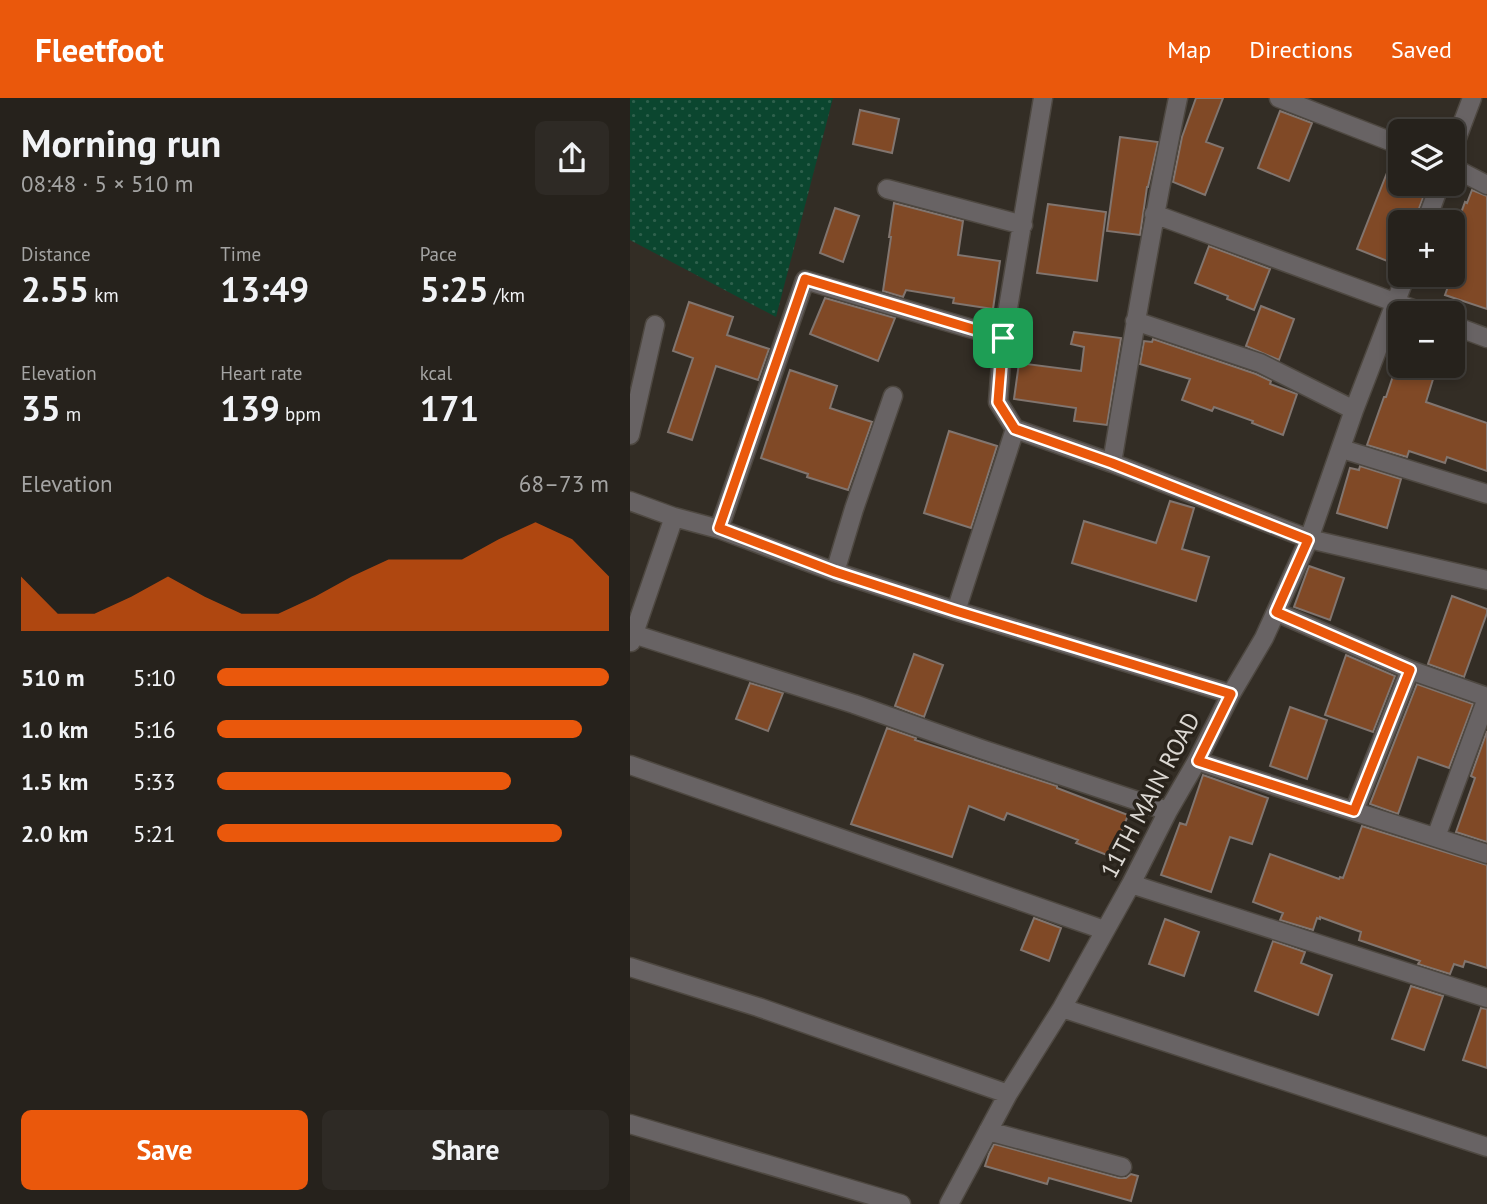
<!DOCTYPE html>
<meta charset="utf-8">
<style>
:root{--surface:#26221c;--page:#2e2a25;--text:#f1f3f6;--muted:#a4a4a3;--line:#423f3b;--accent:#ea580c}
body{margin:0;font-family:"PT Sans",sans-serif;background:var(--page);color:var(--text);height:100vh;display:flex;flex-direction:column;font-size:26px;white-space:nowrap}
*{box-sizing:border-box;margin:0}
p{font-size:23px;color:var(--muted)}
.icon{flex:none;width:38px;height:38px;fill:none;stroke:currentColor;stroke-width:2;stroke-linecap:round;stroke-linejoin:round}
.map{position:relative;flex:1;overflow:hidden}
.details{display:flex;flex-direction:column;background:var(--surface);width:630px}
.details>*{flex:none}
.tools{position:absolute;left:758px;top:21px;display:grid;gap:14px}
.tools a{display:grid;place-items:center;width:77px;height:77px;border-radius:10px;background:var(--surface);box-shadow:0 4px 10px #0003,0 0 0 2px var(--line);font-size:35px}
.pin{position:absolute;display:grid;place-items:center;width:60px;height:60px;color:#fff;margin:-30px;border-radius:14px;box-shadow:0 4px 10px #0006}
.round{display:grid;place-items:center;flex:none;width:74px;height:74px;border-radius:10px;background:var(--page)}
.overview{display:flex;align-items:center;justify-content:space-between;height:119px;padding:0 21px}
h1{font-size:38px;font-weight:600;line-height:52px}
.metrics{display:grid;grid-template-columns:repeat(3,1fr);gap:10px;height:119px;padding:7px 21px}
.metrics div{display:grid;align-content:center}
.metrics b{font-size:35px;font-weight:600}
.metrics small{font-size:19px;font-weight:400}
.metrics p{font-size:19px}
.chart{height:196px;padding:14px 21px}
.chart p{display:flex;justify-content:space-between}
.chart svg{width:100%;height:126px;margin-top:7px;fill:var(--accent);opacity:.7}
.primary-button{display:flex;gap:14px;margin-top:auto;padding:14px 21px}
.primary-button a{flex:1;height:80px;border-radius:10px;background:var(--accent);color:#fff;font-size:28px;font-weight:600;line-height:80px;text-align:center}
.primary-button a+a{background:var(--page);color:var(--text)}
ul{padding:0 21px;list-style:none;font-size:23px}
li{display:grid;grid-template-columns:112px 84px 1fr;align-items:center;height:52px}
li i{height:18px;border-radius:9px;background:var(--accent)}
header{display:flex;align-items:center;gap:42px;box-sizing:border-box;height:98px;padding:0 35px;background:var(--accent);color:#fff}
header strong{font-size:33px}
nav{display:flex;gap:38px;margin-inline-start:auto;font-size:24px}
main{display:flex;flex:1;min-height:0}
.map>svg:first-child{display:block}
.grass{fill:url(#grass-dots)}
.building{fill:#804926;stroke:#81756f;stroke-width:2}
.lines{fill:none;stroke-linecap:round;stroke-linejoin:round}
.street-casing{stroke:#4e4841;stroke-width:21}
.street{stroke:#686364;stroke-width:18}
.route-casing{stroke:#fff;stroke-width:14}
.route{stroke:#ea580c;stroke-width:9}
.labels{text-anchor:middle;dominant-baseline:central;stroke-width:7;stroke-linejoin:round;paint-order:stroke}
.street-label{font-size:24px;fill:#dcd8d3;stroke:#29231b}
</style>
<header>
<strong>Fleetfoot</strong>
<nav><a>Map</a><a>Directions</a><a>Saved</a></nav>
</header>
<main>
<section class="details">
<div class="overview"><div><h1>Morning run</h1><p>08:48 · 5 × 510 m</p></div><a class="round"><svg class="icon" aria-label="share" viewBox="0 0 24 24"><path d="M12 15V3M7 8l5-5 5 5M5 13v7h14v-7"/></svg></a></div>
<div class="metrics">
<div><p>Distance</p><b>2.55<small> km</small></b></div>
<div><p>Time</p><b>13:49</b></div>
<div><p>Pace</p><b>5:25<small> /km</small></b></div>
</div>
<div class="metrics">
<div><p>Elevation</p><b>35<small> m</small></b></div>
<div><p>Heart rate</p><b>139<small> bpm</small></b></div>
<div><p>kcal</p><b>171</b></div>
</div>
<div class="chart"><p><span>Elevation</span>68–73 m</p>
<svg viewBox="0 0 160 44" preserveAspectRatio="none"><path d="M0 44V25L10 38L20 38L30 32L40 25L50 32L60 38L70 38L80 32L90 25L100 19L110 19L120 19L130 12L140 6L150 12L160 25V44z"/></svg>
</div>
<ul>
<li><b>510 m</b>5:10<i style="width:100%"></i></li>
<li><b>1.0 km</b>5:16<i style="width:93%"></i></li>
<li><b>1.5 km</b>5:33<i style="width:75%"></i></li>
<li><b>2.0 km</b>5:21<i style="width:88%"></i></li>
</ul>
<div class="primary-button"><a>Save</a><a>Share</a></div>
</section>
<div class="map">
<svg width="857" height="1106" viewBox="0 0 857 1106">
<defs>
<pattern id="grass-dots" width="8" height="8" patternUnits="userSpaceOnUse" patternTransform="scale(1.75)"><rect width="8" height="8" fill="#0b462f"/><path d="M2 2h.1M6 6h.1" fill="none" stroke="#2e604c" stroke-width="1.8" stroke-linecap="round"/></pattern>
</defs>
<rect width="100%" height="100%" fill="#332d25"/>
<path class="grass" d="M 0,0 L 203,0 L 146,219 L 0,142 Z"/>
<path class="building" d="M 566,0 L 593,0 L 576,44 L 593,50 L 575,97 L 543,84 L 552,39 Z
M 230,12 L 269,21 L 262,55 L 223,46 Z
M 650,13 L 682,25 L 659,83 L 628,70 Z
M 490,39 L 528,44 L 518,89 L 517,89 L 510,137 L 477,133 Z
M 764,57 L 770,58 L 770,86 L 798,86 L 784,124 L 770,124 L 770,168 L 727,151 Z
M 842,92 L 857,98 L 857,211 L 815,197 L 822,177 L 822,140 L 835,104 L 837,105 Z
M 264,105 L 333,123 L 328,157 L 370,163 L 363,211 L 323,205 L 324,200 L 276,192 L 273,199 L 253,193 L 261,139 L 259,139 Z
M 418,106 L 476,114 L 467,183 L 407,175 Z
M 205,110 L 229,118 L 213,164 L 190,155 Z
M 579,148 L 640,171 L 624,212 L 597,201 L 598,198 L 565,185 Z
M 195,200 L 265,220 L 248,263 L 180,236 Z
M 59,204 L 103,219 L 97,237 L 139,251 L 128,282 L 86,268 L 62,342 L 38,334 L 63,260 L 43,253 Z
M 631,208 L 664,221 L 649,262 L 616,248 Z
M 444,234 L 491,240 L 477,327 L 444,323 L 446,310 L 384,301 L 389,265 L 451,273 L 454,249 L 441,246 Z
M 523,241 L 626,276 L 641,283 L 640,286 L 667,296 L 653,337 L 622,325 L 623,323 L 584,309 L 582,313 L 552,302 L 560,281 L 510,266 L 514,243 L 522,244 Z
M 767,266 L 804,278 L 796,304 L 857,325 L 857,373 L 817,359 L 815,365 L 779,353 L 777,359 L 737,347 L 754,299 L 756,299 Z
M 160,272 L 207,288 L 200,310 L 242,324 L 218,392 L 177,379 L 178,376 L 131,360 Z
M 319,333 L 367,348 L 341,430 L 294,415 Z
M 730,368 L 771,381 L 757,430 L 707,415 L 720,370 L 729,372 Z
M 540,403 L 564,410 L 552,451 L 579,459 L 566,503 L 442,465 L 454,423 L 526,445 Z
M 679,468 L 714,480 L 700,522 L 664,509 Z
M 822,498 L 857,511 L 857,515 L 834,579 L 798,566 Z
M 284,556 L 313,567 L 294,619 L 265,608 Z
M 716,557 L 765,578 L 743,634 L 695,617 Z
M 120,585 L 153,595 L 138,633 L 106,621 Z
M 787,586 L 843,606 L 819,670 L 788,659 L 768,716 L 740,706 Z
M 660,609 L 697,622 L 677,681 L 640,668 Z
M 257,630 L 286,640 L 285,642 L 427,688 L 427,690 L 498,717 L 482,759 L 446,745 L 448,742 L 377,715 L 374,722 L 339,708 L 322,759 L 221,726 Z
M 857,633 L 857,744 L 826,734 L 845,680 L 841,678 Z
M 573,677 L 638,700 L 622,746 L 600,739 L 581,794 L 531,777 L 550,725 L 556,727 Z
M 732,728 L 857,767 L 857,870 L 835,863 L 833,869 L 824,866 L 820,876 L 788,866 L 790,863 L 729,842 L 731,834 L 690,819 L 690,821 L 687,820 L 683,832 L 650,822 L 653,815 L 623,804 L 640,756 L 709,781 L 710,779 L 713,780 Z
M 404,820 L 431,830 L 419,863 L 391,852 Z
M 535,821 L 569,834 L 554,878 L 519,866 Z
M 643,843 L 675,854 L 671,865 L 702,877 L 688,917 L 625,893 Z
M 781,888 L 813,898 L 794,952 L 762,941 Z
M 851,910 L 857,911 L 857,970 L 833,962 Z
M 364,1046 L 489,1080 L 496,1080 L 501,1076 L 508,1078 L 501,1103 L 419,1080 L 417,1086 L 355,1068 L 359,1056 Z"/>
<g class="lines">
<defs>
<path id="street" d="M 413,0 L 373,240 L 368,304 L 385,331 L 482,365 L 679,441 L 857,482
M 649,0 L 770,47
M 822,53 L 842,0
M 822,69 L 857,87
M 257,91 L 393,127
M 524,116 L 794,215
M 796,124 L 810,86
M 505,223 L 630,265 L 724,312
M 822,227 L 857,240
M 0,337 L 25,227
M 712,351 L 857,396
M 482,365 C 502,243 523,121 548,0
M 0,403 L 44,419 L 89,431 L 205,474 L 326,513 L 601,596
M 89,431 L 175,182 L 373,240
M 205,474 L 224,411 L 263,298
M 326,513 L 385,331
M 646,514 L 780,572 L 857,599
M 0,535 L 224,606 L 351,651 L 538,713
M 1,544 L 44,419
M 567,663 L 857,756
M 0,667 L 474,832
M 724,713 L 780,572
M 806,739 L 857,600
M 501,786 L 857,900
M 0,869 L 128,909 L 378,996
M 432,910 L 857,1049
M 0,1026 L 271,1106
M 358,1033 L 492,1069
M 319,1106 L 378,996 L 432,910 L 501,786 L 538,713 L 567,663 L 601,596 L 634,540 L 679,441 L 724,312 L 776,177"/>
</defs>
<use href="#street" class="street-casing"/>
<use href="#street" class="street"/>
</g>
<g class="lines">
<defs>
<path id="route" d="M 175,181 L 373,240 L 368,304 L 385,331 L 482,365 L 678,442 L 646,514 L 780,572 L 724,713 L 568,663 L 601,596 L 326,513 L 205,474 L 89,430 Z"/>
</defs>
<use href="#route" class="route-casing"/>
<use href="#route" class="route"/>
</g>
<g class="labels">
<g class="street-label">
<text transform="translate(520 697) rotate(-62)">11TH MAIN ROAD</text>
</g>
</g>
</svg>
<div class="tools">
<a><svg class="icon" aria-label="layers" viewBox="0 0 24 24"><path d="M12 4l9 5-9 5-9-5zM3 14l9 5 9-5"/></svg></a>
<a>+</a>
<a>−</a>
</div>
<div class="pin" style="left:373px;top:240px;background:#1e9e55"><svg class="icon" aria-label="arrive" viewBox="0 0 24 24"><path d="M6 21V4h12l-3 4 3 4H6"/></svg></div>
</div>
</main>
